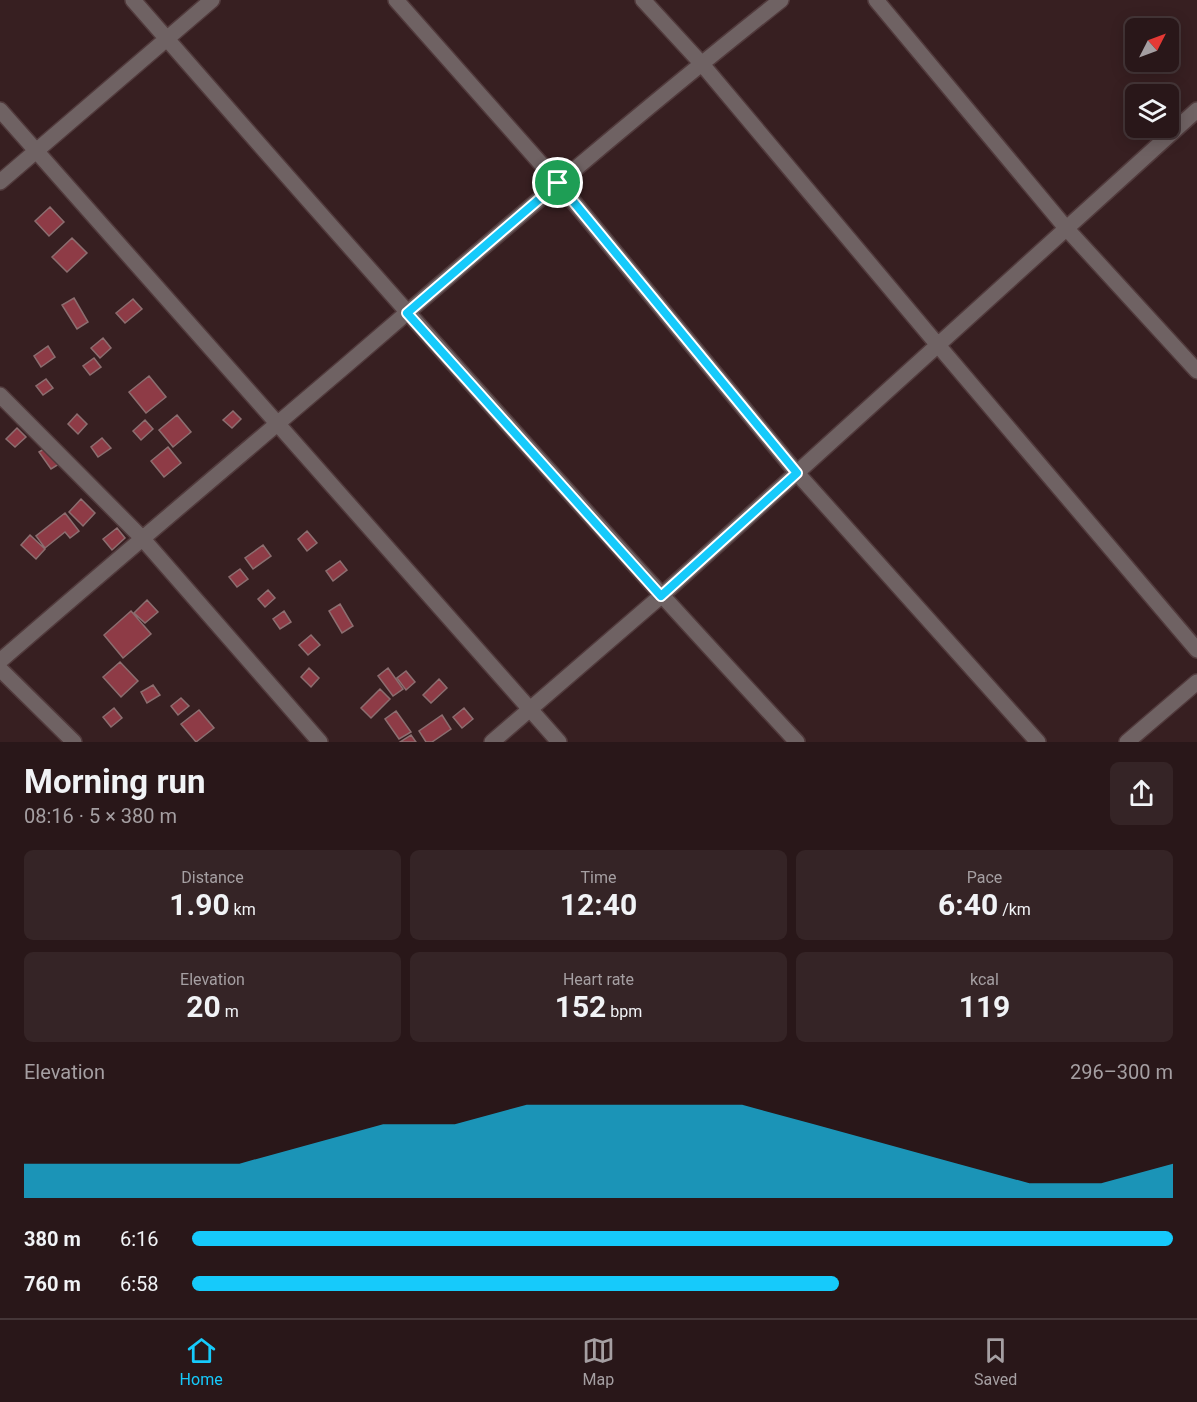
<!DOCTYPE html>
<meta charset="utf-8">
<style>
:root{--surface:#291719;--page:#352426;--text:#f1f3f6;--muted:#a59fa2;--line:#453638;--accent:#16cafb}
body{margin:0;font-family:Roboto,sans-serif;background:var(--page);color:var(--text);height:100vh;display:flex;flex-direction:column;font-size:22px;white-space:nowrap}
*{box-sizing:border-box;margin:0}
p{font-size:20px;color:var(--muted)}
.icon{flex:none;width:33px;height:33px;fill:none;stroke:currentColor;stroke-width:2;stroke-linecap:round;stroke-linejoin:round}
.map{position:relative;height:742px;overflow:hidden}
.panel{display:flex;flex-direction:column;background:var(--surface);flex:1}
.panel>*{flex:none}
.needle{width:39px;rotate:48deg}
.buttons{position:absolute;left:1125px;top:18px;display:grid;gap:12px}
.buttons a{display:grid;place-items:center;width:54px;height:54px;border-radius:9px;background:var(--surface);box-shadow:0 3px 15px #0003,0 0 0 2px var(--line);font-size:30px}
.pin{position:absolute;display:grid;place-items:center;width:51px;height:51px;color:#fff;margin:-26px;border:3px solid #fff;border-radius:50%;box-shadow:0 2px 6px #0007}
.round{display:grid;place-items:center;flex:none;width:63px;height:63px;border-radius:9px;background:var(--page)}
.summary{display:flex;align-items:center;justify-content:space-between;height:102px;padding:0 24px}
h1{font-size:33px;font-weight:700;line-height:45px}
.metrics{display:grid;grid-template-columns:repeat(3,1fr);gap:9px;height:102px;padding:6px 24px}
.metrics div{display:grid;align-content:center;border-radius:9px;background:var(--page);text-align:center}
.metrics b{font-size:30px;font-weight:700}
.metrics small{font-size:16px;font-weight:400}
.metrics p{font-size:16px}
.chart{height:168px;padding:12px 24px}
.chart p{display:flex;justify-content:space-between}
.chart svg{width:100%;height:108px;margin-top:6px;fill:var(--accent);opacity:.7}
ul{padding:0 24px;list-style:none;font-size:20px}
li{display:grid;grid-template-columns:96px 72px 1fr;align-items:center;height:45px}
li i{height:15px;border-radius:8px;background:var(--accent)}
.dock{display:flex;justify-content:space-around;align-items:center;height:84px;border-top:2px solid var(--line);background:var(--surface);font-size:16px;color:var(--muted)}
.dock a{display:grid;justify-items:center;gap:3px}
.dock .on{color:var(--accent)}
.map>svg:first-child{display:block}
.building{fill:#8e3b46;stroke:#8c6e70;stroke-width:1.5}
.lines{fill:none;stroke-linecap:round;stroke-linejoin:round}
.minor-casing{stroke:#513a3c;stroke-width:18}
.minor{stroke:#6f6263;stroke-width:15}
.route-casing{stroke:#fff;stroke-width:12}
.route{stroke:#16cafb;stroke-width:8}
</style>
<div class="map">
<svg width="1197" height="742" viewBox="0 0 1197 742">
<rect width="100%" height="100%" fill="#371f21"/>
<path class="building" d="M 50,207 L 64,222 L 49,236 L 35,221 Z
M 72,238 L 87,253 L 67,272 L 52,257 Z
M 74,298 L 88,322 L 77,329 L 62,305 Z
M 133,299 L 142,309 L 125,323 L 116,313 Z
M 103,338 L 111,348 L 100,358 L 91,348 Z
M 48,346 L 55,357 L 41,367 L 34,356 Z
M 94,358 L 101,367 L 90,375 L 83,366 Z
M 149,376 L 166,397 L 146,413 L 129,392 Z
M 46,379 L 53,388 L 43,395 L 36,386 Z
M 233,411 L 241,419 L 232,428 L 223,420 Z
M 77,414 L 87,424 L 78,434 L 68,424 Z
M 177,415 L 191,432 L 173,447 L 159,430 Z
M 145,420 L 153,429 L 141,440 L 133,431 Z
M 17,428 L 26,437 L 15,447 L 6,439 Z
M 102,438 L 111,448 L 98,457 L 91,447 Z
M 47,447 L 59,464 L 51,469 L 39,452 Z
M 168,447 L 181,463 L 164,477 L 151,461 Z
M 81,499 L 95,513 L 83,526 L 69,512 Z
M 65,513 L 79,531 L 70,538 L 65,532 L 45,548 L 36,536 Z
M 117,528 L 125,538 L 112,550 L 103,539 Z
M 307,531 L 317,543 L 307,551 L 298,539 Z
M 30,535 L 45,549 L 36,559 L 21,545 Z
M 263,545 L 271,556 L 253,569 L 245,558 Z
M 340,561 L 347,570 L 333,581 L 326,571 Z
M 240,569 L 248,579 L 237,587 L 229,577 Z
M 268,590 L 275,598 L 265,607 L 258,599 Z
M 147,600 L 158,612 L 145,623 L 134,613 Z
M 340,604 L 353,626 L 342,633 L 329,611 Z
M 131,611 L 151,634 L 123,658 L 104,635 Z
M 284,611 L 291,622 L 280,629 L 273,619 Z
M 311,635 L 320,645 L 308,655 L 299,645 Z
M 120,662 L 138,681 L 121,697 L 103,677 Z
M 309,668 L 319,678 L 311,687 L 301,677 Z
M 388,668 L 403,689 L 393,696 L 378,676 Z
M 406,671 L 415,682 L 406,690 L 397,678 Z
M 439,679 L 447,688 L 431,703 L 423,695 Z
M 153,685 L 160,695 L 147,703 L 141,692 Z
M 380,689 L 390,699 L 371,718 L 361,708 Z
M 181,698 L 189,706 L 178,715 L 171,706 Z
M 114,708 L 122,718 L 111,727 L 103,717 Z
M 464,708 L 473,719 L 462,728 L 453,717 Z
M 199,710 L 214,728 L 196,742 L 181,724 Z
M 396,711 L 411,732 L 399,739 L 385,719 Z
M 442,715 L 451,729 L 432,742 L 426,742 L 419,731 Z
M 411,735 L 416,742 L 400,742 Z"/>
<g class="lines">
<defs>
<path id="minor" d="M 133,0 C 351,250 571,499 797,742
M 396,0 L 558,183 L 797,473 L 1038,742
M 643,0 L 701,63 L 937,344 L 1197,650
M 876,0 L 1066,228 L 1197,371
M 0,110 L 559,742
M 0,182 L 212,0
M 0,395 L 142,538 L 320,742
M 0,661 C 114,562 229,465 344,367 C 488,243 632,118 781,0
M 0,669 L 74,742
M 492,742 L 661,596 L 1197,110
M 1127,742 L 1197,682"/>
</defs>
<use href="#minor" class="minor-casing"/>
<use href="#minor" class="minor"/>
</g>
<g class="lines">
<defs>
<path id="route" d="M 558,183 L 797,473 L 661,596 L 407,313 Z"/>
</defs>
<use href="#route" class="route-casing"/>
<use href="#route" class="route"/>
</g>
</svg>
<div class="buttons">
<a><svg class="needle" viewBox="-14 -14 28 28"><path d="M0-13l5 13h-10z" fill="#e53935"/><path d="M0 13l5-13h-10z" fill="#a59fa2"/></svg></a>
<a><svg class="icon" aria-label="layers" viewBox="0 0 24 24"><path d="M12 4l9 5-9 5-9-5zM3 14l9 5 9-5"/></svg></a>
</div>
<div class="pin" style="left:558px;top:183px;background:#1e9e55"><svg class="icon" aria-label="arrive" viewBox="0 0 24 24"><path d="M6 21V4h12l-3 4 3 4H6"/></svg></div>
</div>
<section class="panel">
<div class="summary"><div><h1>Morning run</h1><p>08:16 · 5 × 380 m</p></div><a class="round"><svg class="icon" aria-label="share" viewBox="0 0 24 24"><path d="M12 15V3M7 8l5-5 5 5M5 13v7h14v-7"/></svg></a></div>
<div class="metrics">
<div><p>Distance</p><b>1.90<small> km</small></b></div>
<div><p>Time</p><b>12:40</b></div>
<div><p>Pace</p><b>6:40<small> /km</small></b></div>
</div>
<div class="metrics">
<div><p>Elevation</p><b>20<small> m</small></b></div>
<div><p>Heart rate</p><b>152<small> bpm</small></b></div>
<div><p>kcal</p><b>119</b></div>
</div>
<div class="chart"><p><span>Elevation</span>296–300 m</p>
<svg viewBox="0 0 160 44" preserveAspectRatio="none"><path d="M0 44V30L10 30L20 30L30 30L40 22L50 14L60 14L70 6L80 6L90 6L100 6L110 14L120 22L130 30L140 38L150 38L160 30V44z"/></svg>
</div>
<ul>
<li><b>380 m</b>6:16<i style="width:100%"></i></li>
<li><b>760 m</b>6:58<i style="width:66%"></i></li>
</ul>
</section>
<nav class="dock">
<a class="on"><svg class="icon" aria-label="home" viewBox="0 0 24 24"><path d="M3 11l9-7 9 7M6 9v11h12V9"/></svg>Home</a>
<a><svg class="icon" aria-label="map" viewBox="0 0 24 24"><path d="M3 6l6-2 6 2 6-2v14l-6 2-6-2-6 2zM9 4v14M15 6v14"/></svg>Map</a>
<a><svg class="icon" aria-label="saved" viewBox="0 0 24 24"><path d="M7 4h10v16l-5-4-5 4z"/></svg>Saved</a>
</nav>
